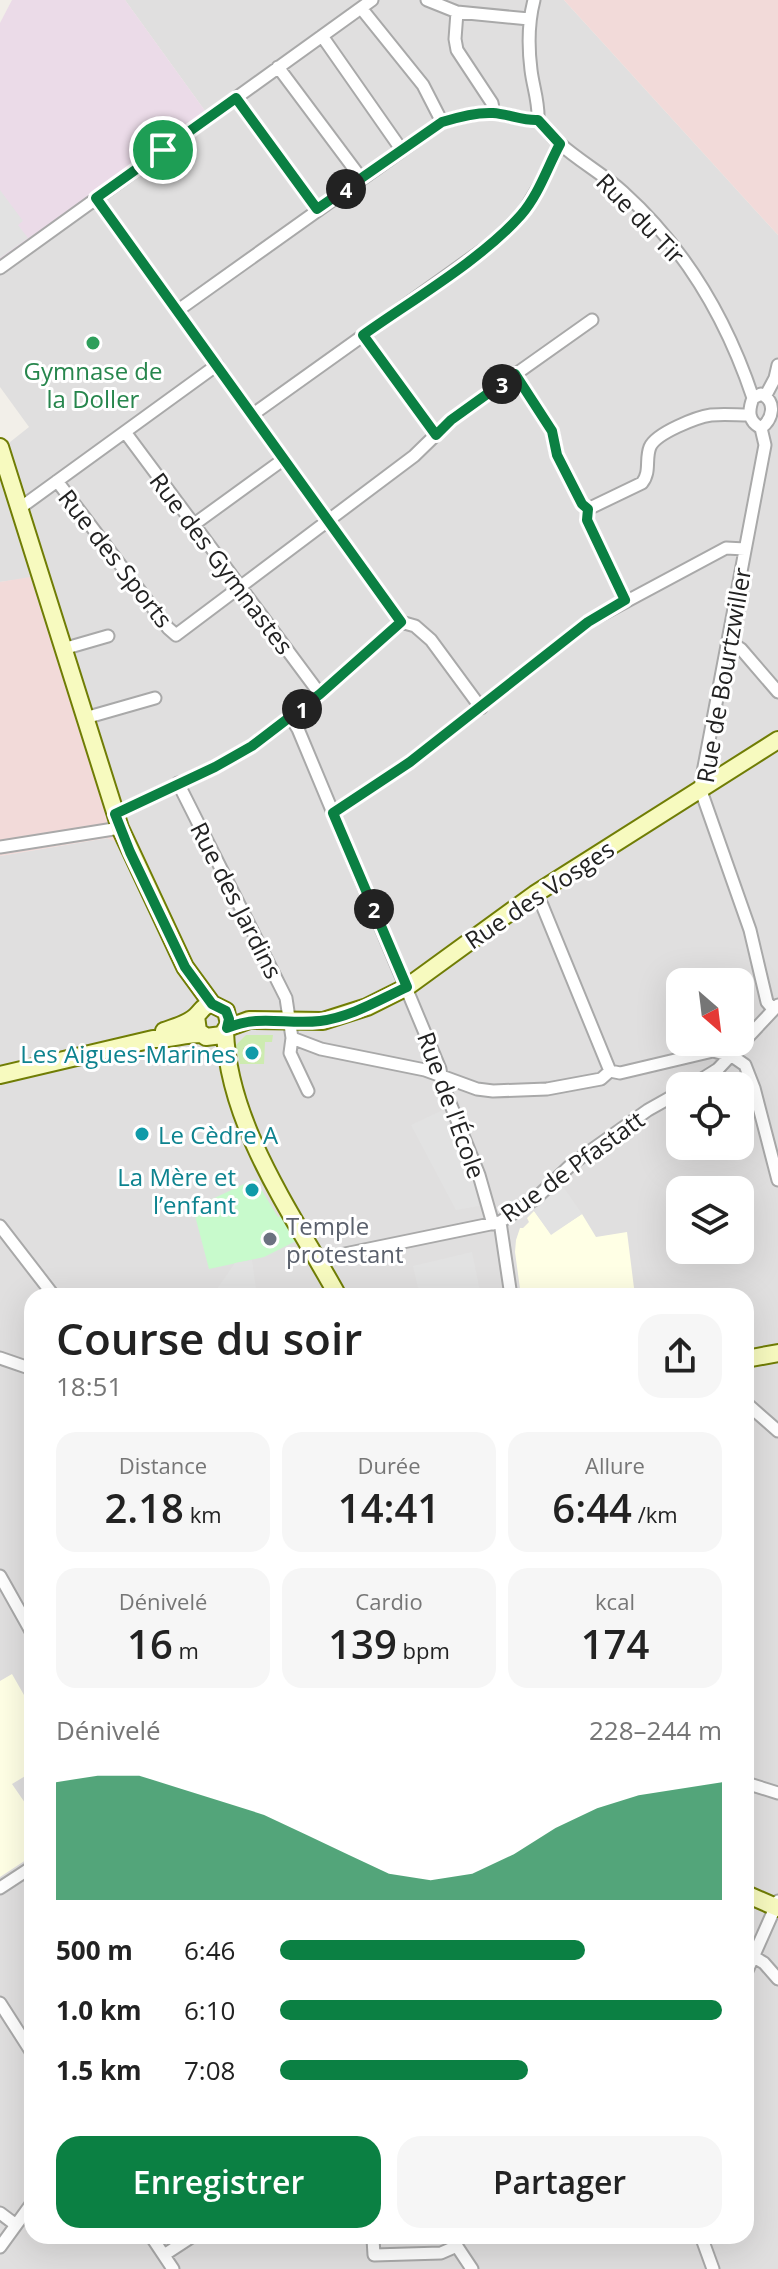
<!DOCTYPE html>
<html lang="fr">
<meta charset="utf-8">
<style>
:root{--surface:#fff;--page:#f6f6f6;--text:#222;--muted:#767676;--accent:#0b8043}
body{margin:0;font-family:"Open Sans",sans-serif;background:var(--page);color:var(--text);height:100vh;display:flex;flex-direction:column;font-size:30px;white-space:nowrap}
*{box-sizing:border-box;margin:0}
p{font-size:26px;color:var(--muted)}
.icon{flex:none;width:44px;height:44px;fill:none;stroke:currentColor;stroke-width:2;stroke-linecap:round;stroke-linejoin:round}
.map{position:relative;flex:1;overflow:hidden}
.sheet{position:absolute;left:24px;top:1288px;width:730px;height:956px;display:flex;flex-direction:column;background:var(--surface);border-radius:24px;box-shadow:0 8px 32px #0002}
.sheet>*{flex:none}
.needle{width:52px;rotate:152deg}
.buttons{position:absolute;left:666px;top:968px;display:grid;gap:16px}
.buttons a{display:grid;place-items:center;width:88px;height:88px;border-radius:16px;background:var(--surface);box-shadow:0 8px 32px #0002;font-size:40px}
.pin{position:absolute;display:grid;place-items:center;width:68px;height:68px;color:#fff;margin:-34px;border:4px solid #fff;border-radius:50%;box-shadow:0 2px 8px #0007}
.km{position:absolute;width:40px;height:40px;margin:-20px;border-radius:50%;background:#222;color:#fff;font-size:22px;line-height:40px;text-align:center}
.round{display:grid;place-items:center;flex:none;width:84px;height:84px;border-radius:24px;background:var(--page)}
.overview{display:flex;align-items:center;justify-content:space-between;height:136px;padding:0 32px}
h1{font-size:44px;font-weight:600;line-height:60px}
.figures{display:grid;grid-template-columns:repeat(3,1fr);gap:12px;height:136px;padding:8px 32px}
.figures div{display:grid;align-content:center;border-radius:20px;background:var(--page);text-align:center}
.figures b{font-size:40px;font-weight:600}
.figures small{font-size:22px;font-weight:400}
.figures p{font-size:22px}
.chart{height:224px;padding:16px 32px}
.chart p{display:flex;justify-content:space-between}
.chart svg{width:100%;height:144px;margin-top:8px;fill:var(--accent);opacity:.7}
.action{display:flex;gap:16px;margin-top:auto;padding:16px 32px}
.action a{flex:1;height:92px;border-radius:24px;background:var(--accent);color:#fff;font-size:32px;font-weight:600;line-height:92px;text-align:center}
.action a+a{background:var(--page);color:var(--text)}
ul{padding:0 32px;list-style:none;font-size:26px}
li{display:grid;grid-template-columns:128px 96px 1fr;align-items:center;height:60px}
li i{height:20px;border-radius:10px;background:var(--accent)}
.map>svg:first-child{display:block}
.residential{fill:#e0dfdf;fill-rule:evenodd}
.commercial{fill:#f2dad9}
.industrial{fill:#ebdbe8}
.education{fill:#ffffe5}
.grass{fill:url(#grass-tufts)}
.park{fill:#c8facc}
.parking{fill:#e2e2e2}
.lines{fill:none;stroke-linecap:round;stroke-linejoin:round}
.street-casing{stroke:#a9a9a9;stroke-width:15}
.secondary-casing{stroke:#707d05;stroke-width:20}
.street{stroke:#fff;stroke-width:11}
.secondary{stroke:#f7fabf;stroke-width:16}
.route-casing{stroke:#fff;stroke-width:16}
.route{stroke:#0b8043;stroke-width:10}
.leisure-dot{fill:#2e9e5b;stroke:#fff;stroke-width:3}
.culture-dot{fill:#0f9aa8;stroke:#fff;stroke-width:3}
.worship-dot{fill:#6b7280;stroke:#fff;stroke-width:3}
.labels{text-anchor:middle;dominant-baseline:central;stroke-width:6;stroke-linejoin:round;paint-order:stroke}
.street-label{font-size:24px;fill:#222;stroke:#fff}
.leisure-label{font-size:24px;fill:#27864d;stroke:#fff}
.culture-label{font-size:24px;fill:#0d838f;stroke:#fff;text-anchor:end}
.worship-label{font-size:24px;fill:#5b616d;stroke:#fff;text-anchor:start}
</style>
<div class="map">
<svg width="778" height="2269" viewBox="0 0 778 2269">
<defs>
<pattern id="grass-tufts" width="24" height="20" patternUnits="userSpaceOnUse" patternTransform="scale(2)"><rect width="24" height="20" fill="#cdebb0"/><path d="M3 7l-1-3M5 7V3M7 7l1-3M15 17l-1-3M17 17v-4M19 17l1-3" fill="none" stroke="#b0c997"/></pattern>
</defs>
<rect width="100%" height="100%" fill="#f2efe9"/>
<path class="residential" d="M 125,0 L 564,0 L 778,235 L 778,2269 L 0,2269 L 0,856 L 107,838 L 119,841 L 105,809 L 30,578 L 0,582 L 0,450 L 29,427 L 0,387 L 0,264 L 208,115 ZM 680,982 L 740,982 L 740,1042 L 680,1042 ZM 680,1086 L 740,1086 L 740,1146 L 680,1146 ZM 680,1190 L 740,1190 L 740,1250 L 680,1250 ZM 32,1296 L 746,1296 L 746,2236 L 32,2236 Z"/>
<path class="commercial" d="M 564,0 L 778,0 L 778,235 Z
M 30,577 L 105,809 L 119,843 L 107,838 L 0,856 L 0,582 Z"/>
<path class="industrial" d="M 12,0 L 125,0 L 208,115 L 0,264 L 0,23 Z"/>
<path class="education" d="M 534,1211 L 551,1234 L 582,1214 L 596,1237 L 627,1232 L 635,1296 L 521,1296 L 515,1252 L 516,1240 L 520,1228 L 523,1228 L 529,1222 L 527,1218 Z
M 12,1674 L 32,1709 L 32,1772 L 12,1784 L 32,1813 L 32,1856 L 0,1877 L 0,1681 Z"/>
<path class="grass" d="M 246,1035 L 273,1035 L 272,1042 L 265,1042 L 264,1064 L 240,1064 L 236,1045 Z"/>
<path class="park" d="M 255,1179 L 278,1217 L 285,1214 L 298,1235 L 296,1241 L 264,1257 L 209,1269 L 193,1208 Z"/>
<path class="parking" d="M 0,190 L 23,221 L 18,225 L 28,238 L 0,258 Z
M 445,1109 L 473,1177 L 479,1206 L 456,1210 L 411,1125 Z
M 562,1185 L 582,1214 L 551,1235 L 534,1211 Z
M 472,1252 L 481,1296 L 420,1296 L 413,1266 Z
M 252,1260 L 257,1296 L 212,1296 L 235,1263 Z"/>
<g class="lines">
<defs>
<path id="street" d="M 427,0 L 457,12 L 455,39 L 457,50 L 492,103 L 494,113
M 534,0 C 528,23 528,46 531,70 C 533,87 539,102 538,120 C 545,127 551,136 559,143 C 579,161 603,174 623,192 C 685,248 727,320 753,398
M 361,8 L 423,85 L 442,122
M 457,12 L 529,19
M 322,36 L 401,149
M 278,67 L 361,178
M 236,98 L 317,209
M 96,198 L 401,622 L 415,626 L 431,640 L 481,708
M 0,268 L 372,0
M 177,311 L 442,122 C 458,117 476,112 493,113 C 509,114 523,121 538,120
M 363,335 L 436,435
M 515,374 L 552,431 L 557,455 L 582,504 L 588,509 L 587,520 L 625,600
M 761,394 C 777,401 773,419 761,428 C 748,421 748,411 753,398 Z
M 766,395 L 775,378 L 778,365
M 252,415 L 494,242 L 523,213 L 541,183 L 560,144
M 761,428 L 765,445 L 700,788 L 750,930 L 767,1002 L 773,1009
M 125,432 L 320,694
M 57,481 L 168,628 L 176,635 L 414,456 L 451,420 L 592,320
M 20,508 L 217,365
M 588,509 L 642,483 C 651,472 645,459 650,447 C 656,433 697,417 711,415 C 724,414 737,415 749,415
M 193,525 L 284,459
M 729,641 L 741,649 L 778,692
M 63,649 L 108,636
M 85,718 L 155,698
M 291,718 L 298,729 L 440,1069 L 442,1083 L 479,1175 L 493,1224
M 178,783 L 286,998 L 292,1038 L 321,1049 L 425,1070 L 477,1089 L 493,1091 L 547,1089 L 601,1079 L 610,1071
M 333,813 L 410,762 L 588,622 L 726,548 L 745,549
M 115,814 L 215,767 L 252,746 L 320,694 L 401,622
M 0,847 L 120,828
M 535,894 L 542,905 L 610,1071
M 292,1038 L 290,1053 L 308,1091
M 610,1071 L 620,1073 L 713,1051 L 732,1056 L 745,1065 L 754,1088 L 778,1180
M 691,1086 L 718,1069 L 778,1005
M 500,1222 L 511,1296
M 0,1226 L 54,1296
M 320,1264 L 335,1256 L 500,1222 L 535,1199 L 572,1164 L 648,1110 L 680,1092
M 0,1358 L 32,1369
M 746,1403 L 778,1431
M 0,1576 L 32,1633
M 746,1783 L 778,1793
M 0,1888 L 32,1867
M 754,1957 L 764,1963 L 778,1979
M 746,1973 L 778,1901
M 0,2003 L 32,2053
M 0,2213 L 16,2225
M 151,2236 L 173,2269
M 450,2236 L 472,2269
M 701,2236 L 713,2269
M 373,2239 L 374,2255 L 441,2253 L 457,2246
M 0,2247 L 32,2203
M 164,2255 L 193,2236"/>
<path id="secondary" d="M 0,447 L 120,828 L 185,967 L 212,1004
M 227,1028 L 249,1020 L 323,1021 L 367,1007 L 407,987 L 535,894 L 778,740
M 164,1031 C 175,1027 188,1024 196,1016 C 203,1009 203,1006 212,1004 L 226,1011 L 229,1024 L 222,1035 L 206,1037 L 198,1031 L 196,1016
M 225,1031 C 228,1126 294,1216 338,1296
M 0,1075 L 153,1039 C 170,1039 185,1034 202,1034
M 746,1359 L 778,1353
M 746,1894 L 778,1908"/>
</defs>
<use href="#street" class="street-casing"/>
<use href="#secondary" class="secondary-casing"/>
<use href="#street" class="street"/>
<use href="#secondary" class="secondary"/>
</g>
<g class="lines">
<defs>
<path id="route" d="M 236,98 L 317,209 L 442,122 C 458,117 476,112 493,113 C 509,114 523,121 538,120 L 560,144 C 547,168 539,194 521,215 C 481,260 412,300 363,335 L 436,435 L 451,420 L 515,374 L 552,431 L 557,455 L 582,504 L 588,509 L 587,520 L 625,600 L 588,622 L 410,762 L 333,813 L 407,987 C 379,1000 351,1017 320,1021 C 286,1025 260,1014 227,1028 L 229,1019 L 226,1011 L 212,1004 L 185,967 L 130,852 L 115,814 L 215,767 L 252,746 L 320,694 L 401,622 L 96,198 Z"/>
</defs>
<use href="#route" class="route-casing"/>
<use href="#route" class="route"/>
</g>
<circle class="leisure-dot" cx="93" cy="343" r="8"/>
<g class="culture-dot">
<circle cx="252" cy="1053" r="8"/>
<circle cx="142" cy="1134" r="8"/>
<circle cx="252" cy="1190" r="8"/>
</g>
<circle class="worship-dot" cx="270" cy="1239" r="8"/>
<g class="labels">
<g class="street-label">
<text transform="translate(641 218) rotate(46)">Rue du Tir</text>
<text transform="translate(116 558) rotate(52)">Rue des Sports</text>
<text transform="translate(222 563) rotate(53)">Rue des Gymnastes</text>
<text transform="translate(723 675) rotate(-80)">Rue de Bourtzwiller</text>
<text transform="translate(539 894) rotate(-34)">Rue des Vosges</text>
<text transform="translate(237 900) rotate(63)">Rue des Jardins</text>
<text transform="translate(452 1105) rotate(70)">Rue de l'École</text>
<text transform="translate(572 1166) rotate(-36)">Rue de Pfastatt</text>
</g>
<g class="leisure-label">
<text x="93" y="370">Gymnase de<tspan x="93" dy="28">la Doller</tspan></text>
</g>
<g class="culture-label">
<text x="236" y="1053">Les Aigues-Marines</text>
<text x="158" y="1134" text-anchor="start">Le Cèdre A</text>
<text x="236" y="1176">La Mère et<tspan x="236" dy="28">l’enfant</tspan></text>
</g>
<g class="worship-label">
<text x="286" y="1225">Temple<tspan x="286" dy="28">protestant</tspan></text>
</g>
</g>
</svg>
<div class="buttons">
<a><svg class="needle" viewBox="-14 -14 28 28"><path d="M0-13l5 13h-10z" fill="#e53935"/><path d="M0 13l5-13h-10z" fill="#767676"/></svg></a>
<a><svg class="icon" aria-label="locate" viewBox="0 0 24 24"><circle cx="12" cy="12" r="6"/><path d="M12 2v4M12 18v4M2 12h4M18 12h4"/></svg></a>
<a><svg class="icon" aria-label="layers" viewBox="0 0 24 24"><path d="M12 4l9 5-9 5-9-5zM3 14l9 5 9-5"/></svg></a>
</div>
<div class="pin" style="left:163px;top:150px;background:#1e9e55"><svg class="icon" aria-label="arrive" viewBox="0 0 24 24"><path d="M6 21V4h12l-3 4 3 4H6"/></svg></div>
<b class="km" style="left:302px;top:709px">1</b>
<b class="km" style="left:374px;top:909px">2</b>
<b class="km" style="left:502px;top:384px">3</b>
<b class="km" style="left:346px;top:189px">4</b>
<section class="sheet">
<div class="overview"><div><h1>Course du soir</h1><p>18:51</p></div><a class="round"><svg class="icon" aria-label="share" viewBox="0 0 24 24"><path d="M12 15V3M7 8l5-5 5 5M5 13v7h14v-7"/></svg></a></div>
<div class="figures">
<div><p>Distance</p><b>2.18<small> km</small></b></div>
<div><p>Durée</p><b>14:41</b></div>
<div><p>Allure</p><b>6:44<small> /km</small></b></div>
</div>
<div class="figures">
<div><p>Dénivelé</p><b>16<small> m</small></b></div>
<div><p>Cardio</p><b>139<small> bpm</small></b></div>
<div><p>kcal</p><b>174</b></div>
</div>
<div class="chart"><p><span>Dénivelé</span>228–244 m</p>
<svg viewBox="0 0 160 44" preserveAspectRatio="none"><path d="M0 44V8L10 6L20 6L30 10L40 14L50 18L60 24L70 30L80 36L90 38L100 36L110 30L120 22L130 16L140 12L150 10L160 8V44z"/></svg>
</div>
<ul>
<li><b>500 m</b>6:46<i style="width:69%"></i></li>
<li><b>1.0 km</b>6:10<i style="width:100%"></i></li>
<li><b>1.5 km</b>7:08<i style="width:56%"></i></li>
</ul>
<div class="action"><a>Enregistrer</a><a>Partager</a></div>
</section>
</div>
